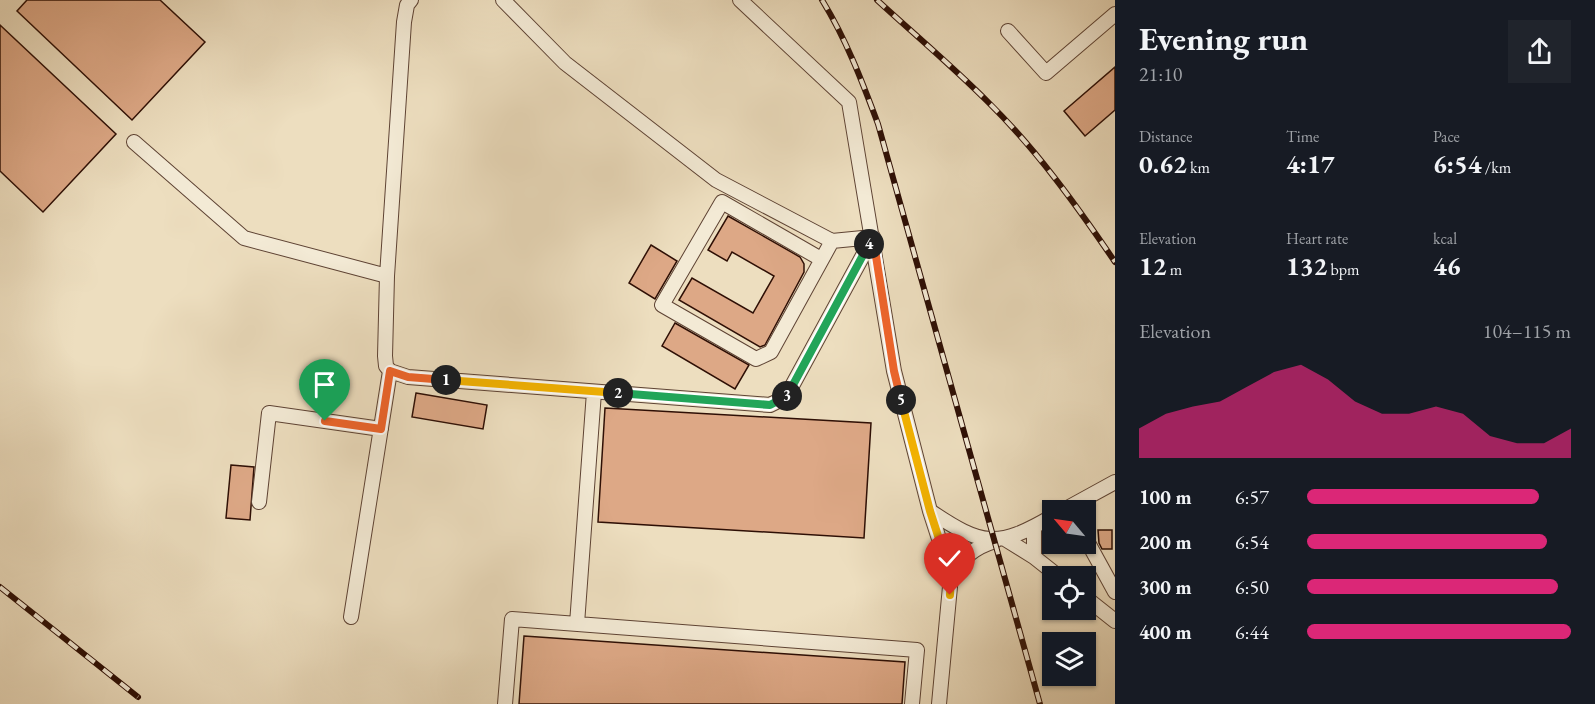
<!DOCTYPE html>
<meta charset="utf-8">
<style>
:root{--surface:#171b24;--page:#20242c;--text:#f1f3f6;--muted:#9ea1a6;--accent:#db2777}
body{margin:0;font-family:"EB Garamond",serif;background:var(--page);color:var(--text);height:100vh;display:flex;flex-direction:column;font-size:22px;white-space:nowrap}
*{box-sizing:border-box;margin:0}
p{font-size:20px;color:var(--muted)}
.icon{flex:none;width:33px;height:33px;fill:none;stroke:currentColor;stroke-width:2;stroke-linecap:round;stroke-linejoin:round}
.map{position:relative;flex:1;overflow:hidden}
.side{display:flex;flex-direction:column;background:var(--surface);width:480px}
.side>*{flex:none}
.needle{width:39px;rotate:299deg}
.fabs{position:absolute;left:1042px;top:500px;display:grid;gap:12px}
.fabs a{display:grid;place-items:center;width:54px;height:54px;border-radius:0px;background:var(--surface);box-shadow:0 2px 4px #0004;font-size:30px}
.pin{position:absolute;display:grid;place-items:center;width:51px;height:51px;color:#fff;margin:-62px -26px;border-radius:50% 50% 50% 0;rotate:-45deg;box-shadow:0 0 6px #0007}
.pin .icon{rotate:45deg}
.km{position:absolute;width:30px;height:30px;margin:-15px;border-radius:50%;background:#222;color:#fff;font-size:16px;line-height:30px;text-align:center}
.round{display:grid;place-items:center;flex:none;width:63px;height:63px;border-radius:0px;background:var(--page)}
.headline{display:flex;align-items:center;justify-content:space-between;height:102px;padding:0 24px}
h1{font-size:33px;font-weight:700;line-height:45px}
.metrics{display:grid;grid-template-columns:repeat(3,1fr);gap:9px;height:102px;padding:6px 24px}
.metrics div{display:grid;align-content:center}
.metrics b{font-size:26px;font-weight:700}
.metrics small{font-size:16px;font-weight:400}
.metrics p{font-size:16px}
.chart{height:168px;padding:12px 24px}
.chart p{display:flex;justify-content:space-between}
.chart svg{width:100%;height:108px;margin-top:6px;fill:var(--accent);opacity:.7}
ul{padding:0 24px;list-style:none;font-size:20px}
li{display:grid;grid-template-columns:96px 72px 1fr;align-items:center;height:45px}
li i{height:15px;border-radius:8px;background:var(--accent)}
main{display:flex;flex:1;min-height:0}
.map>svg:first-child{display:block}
.building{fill:#dda886;stroke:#2e0f05;stroke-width:1.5}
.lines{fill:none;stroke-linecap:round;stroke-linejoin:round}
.minor-casing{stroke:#5e4334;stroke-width:16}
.minor{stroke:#f3ead5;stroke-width:14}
.rail-casing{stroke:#2e0f05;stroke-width:6}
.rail{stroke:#f3ead5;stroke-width:4;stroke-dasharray:11;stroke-linecap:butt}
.split-1-casing{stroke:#fff;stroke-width:12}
.split-2-casing{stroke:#fff;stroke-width:12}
.split-3-casing{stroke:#fff;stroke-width:12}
.split-4-casing{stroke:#fff;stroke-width:12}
.split-5-casing{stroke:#fff;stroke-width:12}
.split-6-casing{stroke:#fff;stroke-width:12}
.split-1{stroke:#f0652b;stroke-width:8}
.split-2{stroke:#f5b400;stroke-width:8}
.split-3{stroke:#22a559;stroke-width:8}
.split-4{stroke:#22a559;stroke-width:8}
.split-5{stroke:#f0652b;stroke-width:8}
.split-6{stroke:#f5b400;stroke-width:8}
</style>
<main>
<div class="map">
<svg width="1115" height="704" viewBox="0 0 1115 704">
<rect width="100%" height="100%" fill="#eddebf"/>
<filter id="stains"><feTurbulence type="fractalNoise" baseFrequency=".00333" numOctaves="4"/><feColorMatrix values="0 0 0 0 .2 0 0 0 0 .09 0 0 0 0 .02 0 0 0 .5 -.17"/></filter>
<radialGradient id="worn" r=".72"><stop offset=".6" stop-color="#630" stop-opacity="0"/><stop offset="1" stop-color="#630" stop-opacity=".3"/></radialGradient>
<path class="building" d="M 27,0 L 160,0 L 205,42 L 132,120 L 17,11 Z
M 0,25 L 116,134 L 43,212 L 0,171 Z
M 1115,67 L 1115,110 L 1085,136 L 1064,111 Z
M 728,216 L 800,257 L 804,264 L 804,272 L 765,345 L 760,347 L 679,300 L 692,278 L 753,313 L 774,276 L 732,252 L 727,261 L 708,250 Z
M 651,245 L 677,261 L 655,299 L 629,283 Z
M 675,323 L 749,365 L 735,389 L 662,346 Z
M 416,393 L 487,405 L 483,429 L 412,417 Z
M 605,408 L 871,423 L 864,538 L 598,522 Z
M 231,465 L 254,467 L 250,520 L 226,518 Z
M 1098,530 L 1112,530 L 1112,549 L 1102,549 L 1099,543 Z
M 524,636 L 905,662 L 902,704 L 519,704 Z"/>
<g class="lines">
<defs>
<path id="minor" d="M 503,0 L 565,63 L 716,180 L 832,241 L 873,237
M 740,0 L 849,102 L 894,371 L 930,511 L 951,576 L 939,704
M 1008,31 L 1046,73 L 1115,14
M 134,142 L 244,238 L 387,276
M 821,259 L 722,202 L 662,305 L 756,359 L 771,352 L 832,241
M 390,371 L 408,377 L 770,405 L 786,397 L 873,237
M 259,502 L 269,413 L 381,429
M 1064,510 L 1115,482
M 930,511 C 982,546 997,549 1053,516
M 1034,528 L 1034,557
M 1005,539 L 1034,557 L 1058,576
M 1086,539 L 1115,592
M 951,576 C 965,557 972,548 995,541
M 1086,598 L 1115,621
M 351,617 L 390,371 L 386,366 L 385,356 L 387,276 L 404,22 L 407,5 L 411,0
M 577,624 L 594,392
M 505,704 L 512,619 L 917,650 L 912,704"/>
</defs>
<use href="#minor" class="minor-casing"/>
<use href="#minor" class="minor"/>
<defs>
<path id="rail" d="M 822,0 C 846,39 862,81 878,124 L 1040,704
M 877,0 C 914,34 952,66 988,102 C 1036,149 1077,206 1115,262
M 0,587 L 138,697"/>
</defs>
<use href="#rail" class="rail-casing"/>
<use href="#rail" class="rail"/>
</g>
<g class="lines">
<defs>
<path id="split-1" d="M 325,421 L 381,429 L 390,371 L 408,377 L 446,380"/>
<path id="split-2" d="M 446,380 L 618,393"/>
<path id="split-3" d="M 618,393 L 770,405 L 787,396"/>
<path id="split-4" d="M 787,396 L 869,244"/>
<path id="split-5" d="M 869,244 L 873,237 L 894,371 L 901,400"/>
<path id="split-6" d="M 901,400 L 930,511 L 951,576 L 950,595"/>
</defs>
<use href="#split-1" class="split-1-casing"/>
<use href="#split-2" class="split-2-casing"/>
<use href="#split-3" class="split-3-casing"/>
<use href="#split-4" class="split-4-casing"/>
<use href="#split-5" class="split-5-casing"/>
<use href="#split-6" class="split-6-casing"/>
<use href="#split-1" class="split-1"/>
<use href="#split-2" class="split-2"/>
<use href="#split-3" class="split-3"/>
<use href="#split-4" class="split-4"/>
<use href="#split-5" class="split-5"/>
<use href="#split-6" class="split-6"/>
</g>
<rect width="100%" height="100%" filter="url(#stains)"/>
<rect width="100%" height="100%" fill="url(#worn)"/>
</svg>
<div class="fabs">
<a><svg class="needle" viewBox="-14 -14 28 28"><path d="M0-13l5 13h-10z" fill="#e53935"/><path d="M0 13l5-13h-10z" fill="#9ea1a6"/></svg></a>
<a><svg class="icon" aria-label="locate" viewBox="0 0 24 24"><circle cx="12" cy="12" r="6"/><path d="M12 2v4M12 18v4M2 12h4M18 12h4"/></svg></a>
<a><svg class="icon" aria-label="layers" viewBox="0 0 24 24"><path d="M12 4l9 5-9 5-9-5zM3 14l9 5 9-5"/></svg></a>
</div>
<div class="pin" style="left:325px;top:421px;background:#1e9e55"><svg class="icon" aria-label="arrive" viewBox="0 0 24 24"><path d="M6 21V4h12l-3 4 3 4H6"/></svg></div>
<div class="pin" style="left:950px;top:595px;background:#d93025"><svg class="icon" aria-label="check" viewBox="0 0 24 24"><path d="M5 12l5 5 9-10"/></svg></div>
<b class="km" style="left:446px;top:380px">1</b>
<b class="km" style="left:618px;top:393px">2</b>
<b class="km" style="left:787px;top:396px">3</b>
<b class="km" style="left:869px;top:244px">4</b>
<b class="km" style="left:901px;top:400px">5</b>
</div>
<section class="side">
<div class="headline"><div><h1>Evening run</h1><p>21:10</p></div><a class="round"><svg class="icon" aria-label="share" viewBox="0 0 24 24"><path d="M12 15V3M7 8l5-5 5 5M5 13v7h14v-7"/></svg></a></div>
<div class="metrics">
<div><p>Distance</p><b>0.62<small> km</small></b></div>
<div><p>Time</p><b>4:17</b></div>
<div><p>Pace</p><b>6:54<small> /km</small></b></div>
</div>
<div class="metrics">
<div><p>Elevation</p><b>12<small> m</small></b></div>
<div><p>Heart rate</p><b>132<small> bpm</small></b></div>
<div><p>kcal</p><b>46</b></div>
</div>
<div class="chart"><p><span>Elevation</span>104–115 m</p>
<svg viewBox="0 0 160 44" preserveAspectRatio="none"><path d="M0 44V32L10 26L20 23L30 21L40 15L50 9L60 6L70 12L80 21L90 26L100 26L110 23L120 26L130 35L140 38L150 38L160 32V44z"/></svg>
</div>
<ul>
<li><b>100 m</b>6:57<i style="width:88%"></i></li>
<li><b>200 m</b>6:54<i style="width:91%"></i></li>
<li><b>300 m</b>6:50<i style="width:95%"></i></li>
<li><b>400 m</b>6:44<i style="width:100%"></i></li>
</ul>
</section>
</main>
